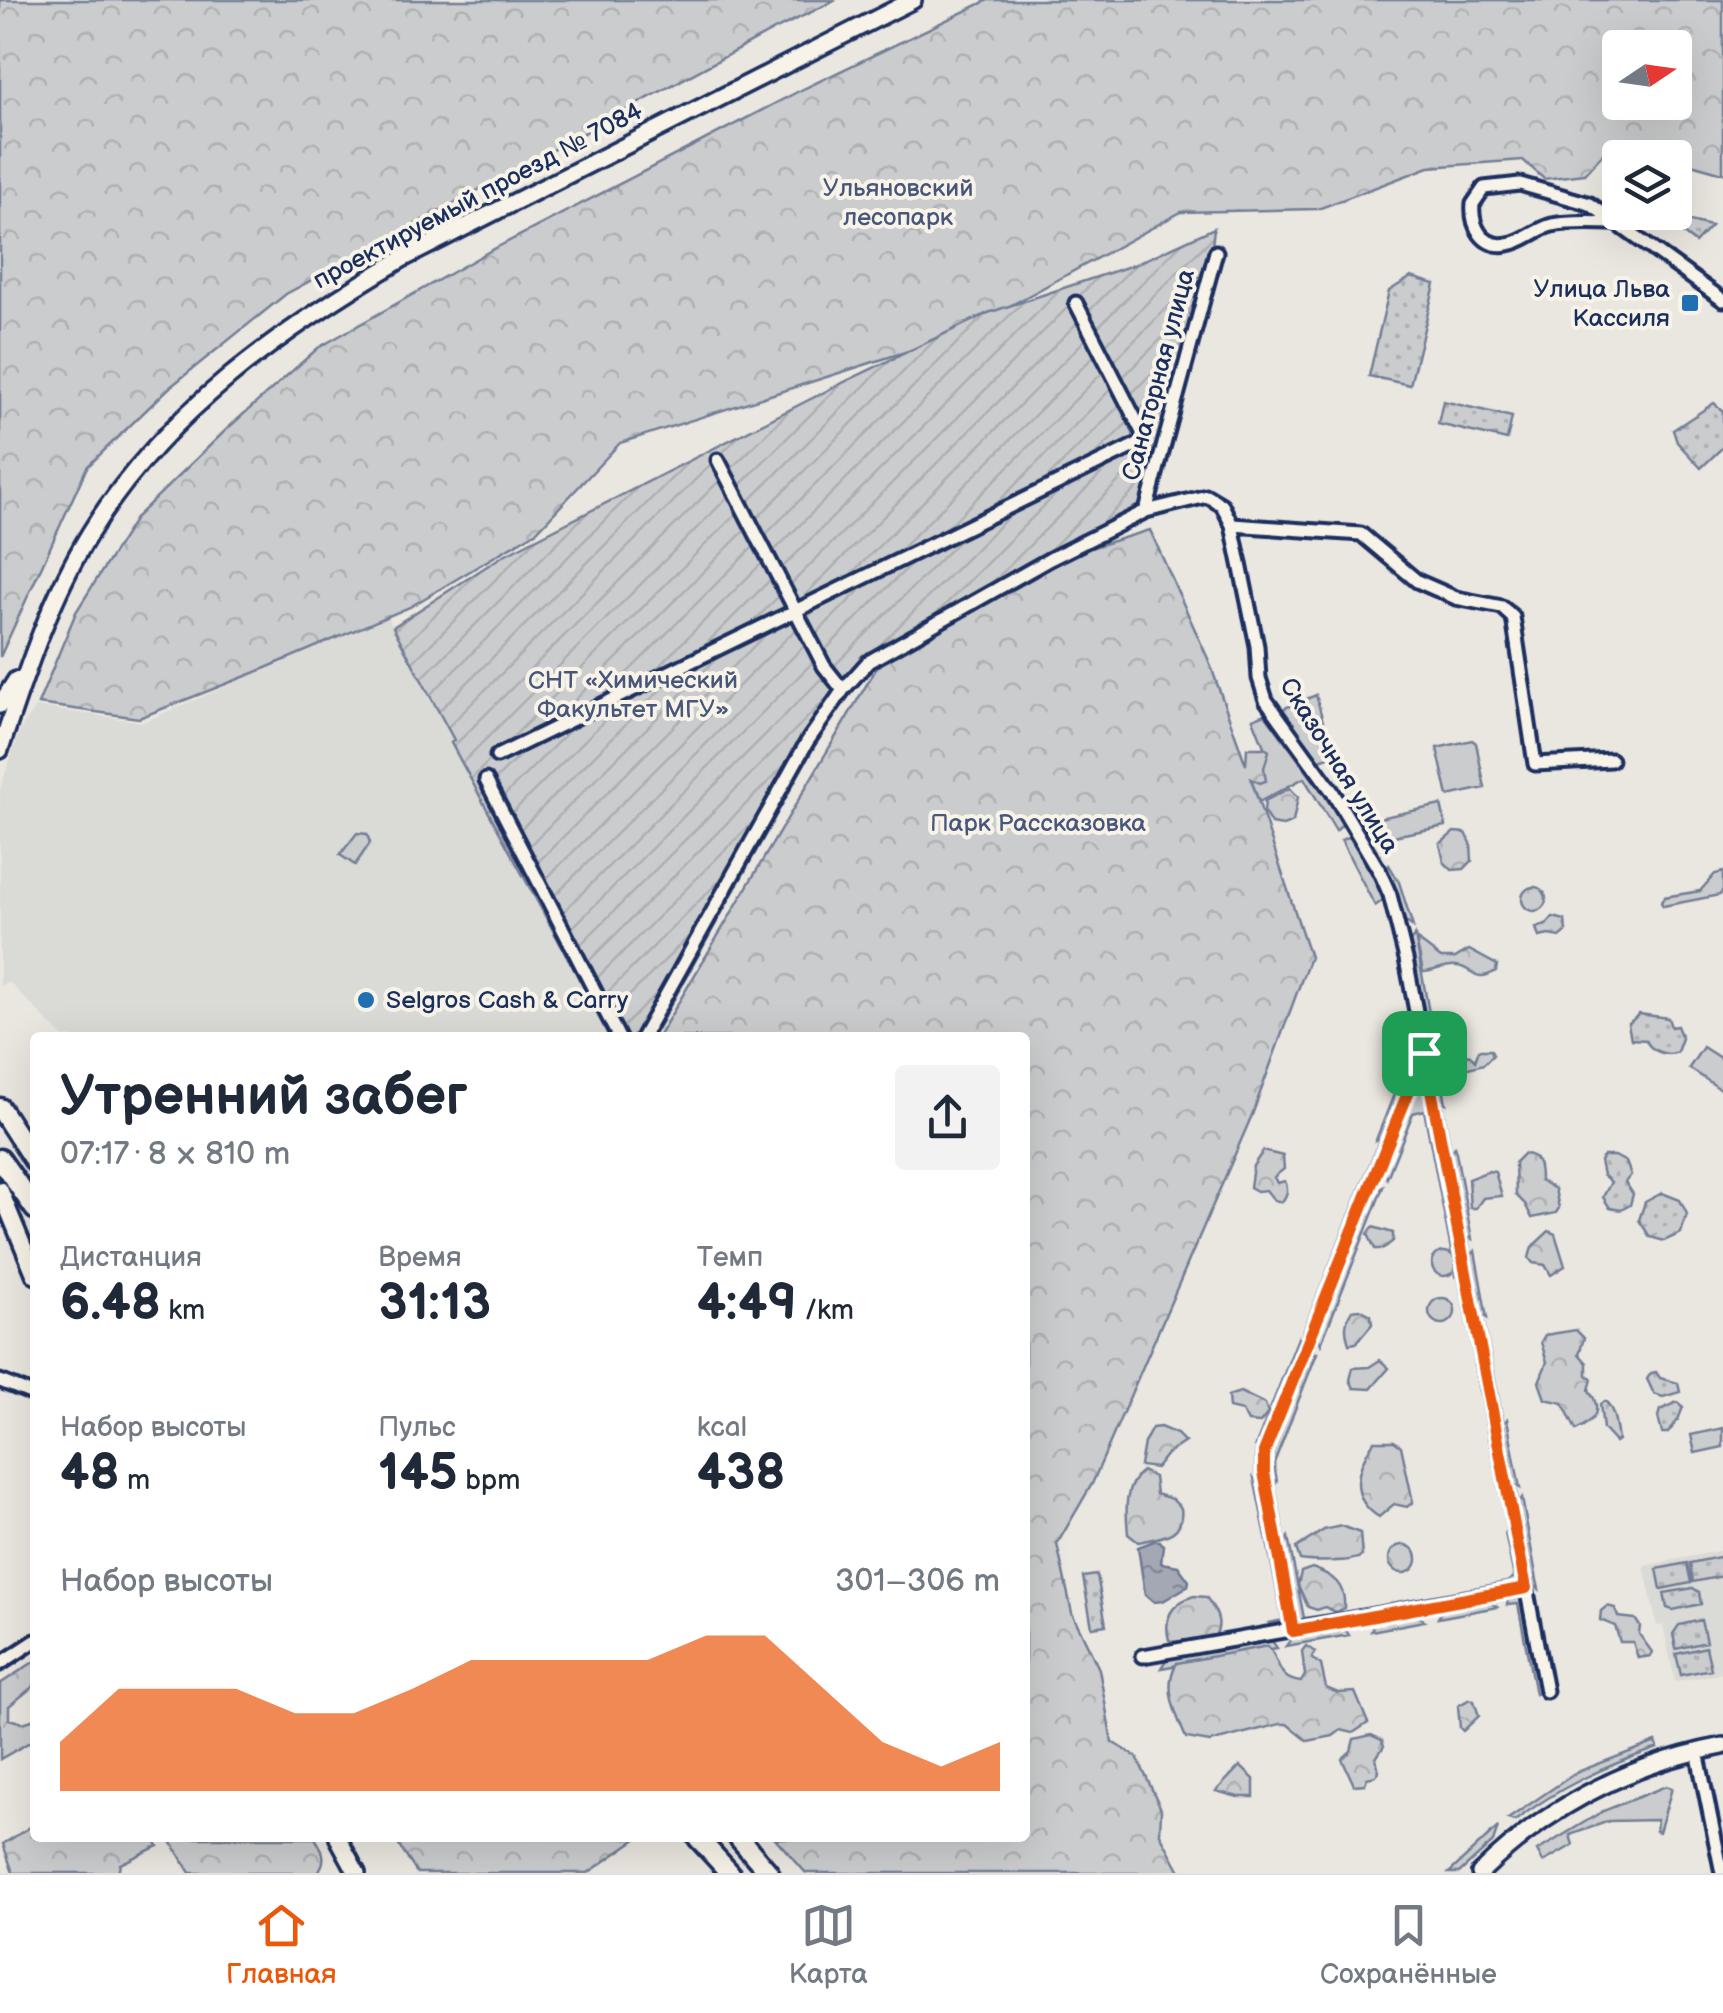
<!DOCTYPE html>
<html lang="ru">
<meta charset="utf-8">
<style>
:root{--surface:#fff;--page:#f2f2f3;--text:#1f2937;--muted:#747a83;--line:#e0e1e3;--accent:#ea580c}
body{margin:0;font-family:"Balsamiq Sans",sans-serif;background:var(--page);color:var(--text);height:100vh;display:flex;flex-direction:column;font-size:38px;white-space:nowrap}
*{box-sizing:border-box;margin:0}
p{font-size:32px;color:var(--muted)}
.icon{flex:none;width:55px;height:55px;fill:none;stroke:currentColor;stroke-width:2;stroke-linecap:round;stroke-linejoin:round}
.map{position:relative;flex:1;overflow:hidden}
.side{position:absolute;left:30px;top:1032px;width:1000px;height:810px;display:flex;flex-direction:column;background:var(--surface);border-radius:10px;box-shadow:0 10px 40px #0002}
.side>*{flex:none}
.needle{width:65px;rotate:77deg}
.tools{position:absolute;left:1602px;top:30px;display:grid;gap:20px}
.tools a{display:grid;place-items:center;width:90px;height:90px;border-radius:10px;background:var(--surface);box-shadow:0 10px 40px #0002;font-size:50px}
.pin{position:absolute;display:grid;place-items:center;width:85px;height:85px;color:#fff;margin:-42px;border-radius:20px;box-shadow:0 5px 15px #0006}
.round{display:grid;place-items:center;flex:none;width:105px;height:105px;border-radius:10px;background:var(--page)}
.head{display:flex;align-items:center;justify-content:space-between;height:170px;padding:0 30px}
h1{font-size:55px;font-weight:600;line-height:75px}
.metrics{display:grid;grid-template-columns:repeat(3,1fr);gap:15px;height:170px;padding:10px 30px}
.metrics div{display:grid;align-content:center}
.metrics b{font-size:50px;font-weight:600}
.metrics small{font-size:28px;font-weight:400}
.metrics p{font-size:28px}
.chart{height:280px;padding:20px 30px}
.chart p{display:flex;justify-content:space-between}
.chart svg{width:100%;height:180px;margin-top:10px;fill:var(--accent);opacity:.7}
.tabs{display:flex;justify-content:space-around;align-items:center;height:140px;border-top:2px solid var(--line);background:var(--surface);font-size:28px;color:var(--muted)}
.tabs a{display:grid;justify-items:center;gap:5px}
.tabs .active{color:var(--accent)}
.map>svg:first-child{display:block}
.built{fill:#dadad6}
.grass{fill:#cbcccd;stroke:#737e96;stroke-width:2.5}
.forest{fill:url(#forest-crowns);stroke:#737e96;stroke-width:2.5;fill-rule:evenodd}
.park{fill:url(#park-dots);stroke:#737e96;stroke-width:2.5}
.garden{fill:url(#garden-furrows);stroke:#737e96;stroke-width:2.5}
.water{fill:url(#water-ripples);stroke:#6d7892;stroke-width:2.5}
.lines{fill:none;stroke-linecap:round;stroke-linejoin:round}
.minor-casing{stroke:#1b2f5e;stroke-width:19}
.tertiary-casing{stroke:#1b2f5e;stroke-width:22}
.primary-casing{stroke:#1b2f5e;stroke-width:25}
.minor{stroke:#f7f3e8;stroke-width:11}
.tertiary{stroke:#f7f3e8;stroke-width:15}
.primary{stroke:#f7f3e8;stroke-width:18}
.route-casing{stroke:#fff;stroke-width:20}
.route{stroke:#ea580c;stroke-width:12}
.poi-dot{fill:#1f6fb2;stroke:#f7f3e8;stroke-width:4}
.labels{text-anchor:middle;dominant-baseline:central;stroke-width:8;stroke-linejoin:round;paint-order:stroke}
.park-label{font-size:25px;fill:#47567a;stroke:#f7f3e8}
.street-label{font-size:25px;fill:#1b2f5e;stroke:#f7f3e8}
.poi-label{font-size:25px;fill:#1b2f5e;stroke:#f7f3e8;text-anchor:end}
</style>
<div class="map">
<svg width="1723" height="1873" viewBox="0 0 1723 1873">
<defs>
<pattern id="forest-crowns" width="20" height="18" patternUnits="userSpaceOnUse" patternTransform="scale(2.5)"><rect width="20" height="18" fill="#cbcccd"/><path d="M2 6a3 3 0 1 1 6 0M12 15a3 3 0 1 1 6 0" fill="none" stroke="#aeb0b2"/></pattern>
<pattern id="park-dots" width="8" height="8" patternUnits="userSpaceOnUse" patternTransform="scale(2.5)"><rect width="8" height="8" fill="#cbcccd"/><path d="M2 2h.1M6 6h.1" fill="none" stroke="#aeb0b2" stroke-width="1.8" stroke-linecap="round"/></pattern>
<pattern id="garden-furrows" width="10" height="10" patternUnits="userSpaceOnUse" patternTransform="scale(2.5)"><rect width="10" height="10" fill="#cbcccd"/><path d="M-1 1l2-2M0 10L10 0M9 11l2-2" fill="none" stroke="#aeb0b2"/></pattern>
<pattern id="water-ripples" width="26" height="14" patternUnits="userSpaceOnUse" patternTransform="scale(2.5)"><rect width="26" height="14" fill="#a3a8b4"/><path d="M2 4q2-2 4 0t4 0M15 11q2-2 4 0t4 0" fill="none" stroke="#848996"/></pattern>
</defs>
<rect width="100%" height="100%" fill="#eae7e0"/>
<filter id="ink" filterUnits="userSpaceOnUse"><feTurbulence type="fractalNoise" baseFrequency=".01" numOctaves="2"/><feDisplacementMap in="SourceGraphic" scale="20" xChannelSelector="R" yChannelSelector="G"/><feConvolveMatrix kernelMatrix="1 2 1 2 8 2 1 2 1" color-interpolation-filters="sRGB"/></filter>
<g filter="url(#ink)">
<path class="built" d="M 388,618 L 455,741 L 452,744 L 611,1037 L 63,1037 L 9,982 L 0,986 L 0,789 L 20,730 L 35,707 L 143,722 Z
M 1723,1550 L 1723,1673 L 1675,1682 L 1663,1625 L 1657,1626 L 1644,1566 Z"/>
<path class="grass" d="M 1316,695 L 1332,756 L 1317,761 L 1280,710 Z
M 1265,714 L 1341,818 L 1342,825 L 1336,831 L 1304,778 L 1259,802 L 1246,765 L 1267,754 L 1253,719 Z
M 1472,740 L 1476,743 L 1485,788 L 1448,796 L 1437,748 Z
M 1441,805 L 1446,826 L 1372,840 L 1360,822 Z
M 357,833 L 367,834 L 370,843 L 355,865 L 340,855 Z
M 1348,837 L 1354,840 L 1383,895 L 1382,901 L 1375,906 L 1341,840 Z
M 1389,865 L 1399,882 L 1413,927 L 1405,921 L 1385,869 Z
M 1723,872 L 1723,890 L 1720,895 L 1663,906 L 1661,902 L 1664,897 L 1700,891 L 1715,874 Z
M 1415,935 L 1431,1024 L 1423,1017 L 1409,943 Z
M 1407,1018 L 1411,1020 L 1416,1049 L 1382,1138 L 1376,1140 L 1413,1046 Z
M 1434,1038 L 1446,1103 L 1439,1099 L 1428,1046 Z
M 1703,1047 L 1723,1060 L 1723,1091 L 1689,1068 Z
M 1420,1076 L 1424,1078 L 1461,1270 L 1456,1276 L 1424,1110 L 1413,1113 L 1387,1178 L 1383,1172 Z
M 1455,1147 L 1472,1239 L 1465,1235 L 1449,1154 Z
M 1383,1187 L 1321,1344 L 1317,1334 L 1373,1191 Z
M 1475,1251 L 1487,1318 L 1480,1314 L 1469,1258 Z
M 1298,1338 L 1300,1345 L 1262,1442 L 1256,1445 Z
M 1311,1353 L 1317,1353 L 1274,1463 L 1277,1482 L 1274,1483 L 1270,1478 L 1268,1459 Z
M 1507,1419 L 1520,1488 L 1513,1484 L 1501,1426 Z
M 1723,1428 L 1723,1447 L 1695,1453 L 1691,1435 Z
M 1254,1478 L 1259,1483 L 1286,1621 L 1285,1625 L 1274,1627 L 1269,1623 L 1283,1620 Z
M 1522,1498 L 1537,1580 L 1539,1589 L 1532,1584 L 1517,1506 Z
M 1505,1533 L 1511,1535 L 1519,1583 L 1397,1606 L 1392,1603 L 1507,1582 L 1514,1577 Z
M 1288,1537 L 1304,1618 L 1381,1607 L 1300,1623 L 1283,1544 Z
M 1517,1596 L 1524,1601 L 1541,1692 L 1535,1694 L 1518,1604 L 1507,1605 L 1508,1598 Z
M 1489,1601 L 1497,1607 L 1438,1618 L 1442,1610 Z
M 1416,1614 L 1424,1621 L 1371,1631 L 1375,1622 Z
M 1344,1628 L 1349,1635 L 1286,1646 L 1292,1638 Z
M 1270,1638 L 1277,1648 L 1161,1668 L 1167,1658 Z
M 1656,1742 L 1658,1748 C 1605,1766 1559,1787 1515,1821 L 1508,1819 L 1577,1772 Z
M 1666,1786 L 1672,1788 L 1659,1832 L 1656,1831 L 1657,1820 L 1609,1821 L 1570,1835 L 1573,1845 L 1543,1862 L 1537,1851 L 1603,1811 Z
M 1498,1827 L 1493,1842 L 1459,1873 L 1449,1873 Z"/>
<path class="forest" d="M 0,0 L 836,0 L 776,29 L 286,294 L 169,388 L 87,467 L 0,657 Z
M 988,0 L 1723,0 L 1723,173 L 1656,154 L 1603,154 L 1584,174 L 1544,179 L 1523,160 L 1429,167 L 1318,209 L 1181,212 L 955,336 L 620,443 L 537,531 L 410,607 L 254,673 L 139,718 L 38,704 L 76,612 L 136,517 L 228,428 L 318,348 L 488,252 L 805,88 ZM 1620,48 L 1675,48 L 1675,102 L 1620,102 Z
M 1150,530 L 1209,661 L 1246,765 L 1247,748 L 1265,748 L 1269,751 L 1264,768 L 1266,781 L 1260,783 L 1251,779 L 1310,957 L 1252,1115 L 1092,1484 L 1057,1544 L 1072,1613 L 1099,1669 L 1112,1742 L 1137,1757 L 1161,1809 L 1160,1834 L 1181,1873 L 806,1873 L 775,1838 L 1025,1838 L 1025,1038 L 658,1037 L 880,662 L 1053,566 L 1090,548 Z
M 1290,788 L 1298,797 L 1293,822 L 1283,826 L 1271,824 L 1264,812 L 1265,801 Z
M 1454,832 L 1466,833 L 1471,843 L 1472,861 L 1464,869 L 1452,870 L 1444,862 L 1440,844 Z
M1522 899a12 12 0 1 1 24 0a12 12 0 1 1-24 0Z
M 1416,939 L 1441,958 L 1455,958 L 1469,950 L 1497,965 L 1496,971 C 1474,984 1474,968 1457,966 C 1446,964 1434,972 1423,972 Z
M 1479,1050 L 1491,1050 L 1493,1055 L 1484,1064 L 1461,1070 L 1452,1063 L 1458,1053 L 1470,1055 L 1475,1061 Z
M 1263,1151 L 1283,1156 L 1284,1169 L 1274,1177 L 1277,1183 L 1285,1181 C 1289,1189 1287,1195 1282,1202 L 1274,1200 L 1266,1190 L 1257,1191 L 1250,1187 L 1253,1166 Z
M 1523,1154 C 1539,1154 1540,1167 1540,1180 L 1555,1189 L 1559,1208 L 1556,1213 L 1532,1218 L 1525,1204 L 1516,1195 L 1515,1162 Z
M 1489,1171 L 1495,1172 L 1502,1196 L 1483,1198 L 1476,1208 L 1470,1208 L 1468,1179 Z
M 1373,1227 L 1393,1233 L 1393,1241 L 1383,1249 L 1375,1249 L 1368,1234 Z
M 1549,1231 L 1555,1234 L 1565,1266 L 1551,1275 L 1545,1265 L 1533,1263 L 1529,1258 L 1532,1247 Z
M1432 1264a12 12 0 1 1 24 0a12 12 0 1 1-24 0Z
M1429 1311a13 13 0 1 1 26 0a13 13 0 1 1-26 0Z
M 1360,1309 L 1371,1315 L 1372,1324 L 1356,1343 L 1349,1344 C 1345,1331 1344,1322 1352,1310 Z
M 1576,1330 L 1584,1338 L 1579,1354 L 1587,1363 L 1587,1375 L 1592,1379 L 1589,1390 C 1603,1410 1596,1420 1576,1430 L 1563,1403 L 1545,1399 L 1539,1382 L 1547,1362 L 1541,1342 L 1545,1335 Z
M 1380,1360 L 1389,1368 L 1371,1389 L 1354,1388 L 1350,1380 L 1353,1368 L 1369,1367 Z
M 1240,1392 L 1265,1404 L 1268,1413 L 1260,1423 L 1248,1422 L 1242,1411 L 1229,1408 L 1228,1396 Z
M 1605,1401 C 1615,1409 1616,1428 1618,1440 L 1615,1442 L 1603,1429 L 1600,1404 Z
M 1160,1427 L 1177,1434 L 1185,1442 L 1167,1454 L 1156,1468 L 1140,1466 L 1144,1443 L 1152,1428 Z
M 1374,1441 L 1394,1441 L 1401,1446 L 1413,1502 L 1407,1507 L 1394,1504 L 1379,1517 C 1347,1497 1357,1467 1374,1441 Z
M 1142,1471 L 1154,1477 L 1156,1494 L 1172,1499 L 1181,1508 C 1185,1538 1159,1537 1138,1542 L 1128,1534 C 1126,1511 1123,1488 1142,1471 Z
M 1341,1526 L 1360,1533 L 1362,1556 C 1351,1563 1313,1562 1300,1560 L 1296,1548 L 1324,1530 Z
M1389 1559a14 14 0 1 1 28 0a14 14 0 1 1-28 0Z
M 1312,1568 C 1333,1575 1346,1585 1344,1608 L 1336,1612 L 1325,1607 L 1317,1610 L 1308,1607 L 1298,1585 L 1301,1572 Z
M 1194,1596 L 1206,1597 C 1214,1608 1224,1622 1215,1636 L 1175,1642 L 1169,1640 C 1163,1617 1172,1603 1194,1596 Z
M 1607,1606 L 1615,1608 L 1618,1617 L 1635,1619 L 1640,1626 L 1639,1634 L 1652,1652 L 1650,1656 L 1638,1658 L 1633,1642 L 1620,1642 L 1615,1626 L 1600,1620 L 1601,1611 Z
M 1268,1646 C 1282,1663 1276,1679 1301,1682 L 1305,1675 L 1302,1651 L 1306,1646 L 1316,1652 L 1312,1658 L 1321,1665 L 1326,1688 L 1338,1693 L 1355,1692 L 1368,1723 L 1353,1733 L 1341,1730 L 1333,1736 L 1308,1741 L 1287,1724 L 1280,1724 L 1210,1742 L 1186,1738 C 1176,1715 1162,1686 1177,1663 Z
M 35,1661 L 35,1685 L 9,1706 L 9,1719 L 23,1723 L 35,1719 L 35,1739 L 0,1759 L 0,1684 Z
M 1470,1699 L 1474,1701 L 1479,1716 L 1463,1731 L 1460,1728 L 1458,1706 Z
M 1371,1735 L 1382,1740 L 1384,1746 L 1376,1758 L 1379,1771 L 1376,1776 L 1367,1778 L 1365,1784 L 1354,1785 L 1342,1759 L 1351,1751 L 1354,1739 Z
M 1240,1766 L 1254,1779 L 1254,1797 L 1238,1797 L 1216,1791 Z
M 35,1824 L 35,1838 L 154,1838 L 158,1846 L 120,1864 L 118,1873 L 13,1873 L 3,1844 Z
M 169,1838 L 315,1838 C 323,1850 328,1860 317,1873 L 190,1873 Z
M 394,1838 L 638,1838 L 588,1873 L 417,1873 Z"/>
<path class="park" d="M 1656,213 L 1711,226 L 1695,243 Z
M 1411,277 L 1435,284 L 1410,385 L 1369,376 L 1389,291 Z
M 1443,401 L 1512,417 L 1507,440 L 1438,424 Z
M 1714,403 L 1723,411 L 1723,447 L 1701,468 L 1677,442 L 1673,430 Z
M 1553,917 L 1565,920 L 1566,932 L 1560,937 L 1549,935 L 1539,937 L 1536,928 L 1546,925 Z
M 1639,1014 L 1668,1018 L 1671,1027 L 1677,1026 L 1682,1038 L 1677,1052 C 1667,1057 1650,1051 1646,1040 L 1631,1039 L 1628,1024 Z
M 1615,1156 L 1626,1162 L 1631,1175 L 1625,1182 L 1633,1194 L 1630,1205 L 1621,1210 L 1610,1208 L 1603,1197 L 1611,1182 L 1603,1175 L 1600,1161 L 1604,1156 Z
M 1662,1193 L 1680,1200 L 1687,1214 L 1681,1233 L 1664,1241 L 1650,1237 L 1639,1220 L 1645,1202 Z
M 1656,1372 L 1660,1378 L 1678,1383 L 1680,1392 L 1663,1397 L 1654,1394 L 1647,1379 L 1651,1373 Z
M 1677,1402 L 1683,1407 L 1678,1420 L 1668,1433 L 1662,1433 L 1658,1417 L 1660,1410 Z
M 1719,1557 L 1723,1560 L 1723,1576 L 1693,1582 L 1690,1563 Z
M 1687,1563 L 1691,1583 L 1661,1589 L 1657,1569 Z
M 1097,1575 L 1106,1625 L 1092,1627 L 1083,1577 Z
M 1693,1588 L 1699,1592 L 1701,1604 L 1673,1610 L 1667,1608 L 1664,1593 Z
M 1701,1620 L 1706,1642 L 1676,1649 L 1673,1634 L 1679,1625 Z
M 1706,1647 L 1711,1669 L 1681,1675 L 1676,1654 Z"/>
<path class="garden" d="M 1214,228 L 1211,256 L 1141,507 L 991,587 L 860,664 L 653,1037 L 611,1037 L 451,743 L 454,740 L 393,627 L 504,555 L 840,384 L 988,313 L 1136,264 Z"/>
<path class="water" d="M 1154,1541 L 1160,1541 L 1163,1545 L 1161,1563 L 1178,1566 L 1189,1581 L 1188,1586 L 1163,1601 L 1154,1602 L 1145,1594 L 1138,1547 Z"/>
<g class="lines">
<defs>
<path id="minor" d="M 1616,223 C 1595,223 1572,221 1552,225 C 1536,229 1524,242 1508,244 C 1482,249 1471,225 1473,204 L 1484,188 L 1520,184 L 1590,204 L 1723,300
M 718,460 L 824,666 L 843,690
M 1146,511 L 1216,252
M 1232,525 L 1361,534 L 1417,581 L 1456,598 L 1502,607 L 1513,617 L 1535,764 L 1611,760
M 497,756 L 1142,442 L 1142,432 L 1076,303
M 486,780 L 619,1038
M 642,1038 L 807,742 L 843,690 L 868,662 L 1050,559 L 1146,511 L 1207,496 L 1222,505 L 1232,525 L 1257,646 L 1259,678 L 1266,700 L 1332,791 L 1380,872 L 1390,895 L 1406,959 L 1546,1691
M 0,1381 L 35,1395
M 1293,1631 L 1264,1472 L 1264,1452 L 1423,1054
M 1143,1656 L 1526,1588
M 0,1664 L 35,1641
M 1697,1751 L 1722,1873"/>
<path id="tertiary" d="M 0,705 L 16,680
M 0,750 C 25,675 49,600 90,533 C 164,412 283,329 402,259 L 913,0
M 0,1190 L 35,1275
M 338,1838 L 357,1873
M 1480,1873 C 1548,1806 1630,1764 1723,1746"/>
<path id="primary" d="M 0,1108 L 35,1162
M 0,1159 L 35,1209
M 698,1838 L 730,1873
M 739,1838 L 769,1873"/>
</defs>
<use href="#minor" class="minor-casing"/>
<use href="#tertiary" class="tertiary-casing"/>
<use href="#primary" class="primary-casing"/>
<use href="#minor" class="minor"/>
<use href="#tertiary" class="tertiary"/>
<use href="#primary" class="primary"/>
</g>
</g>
<g class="lines" filter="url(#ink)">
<defs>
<path id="route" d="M 1424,1053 L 1526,1588 L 1293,1631 L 1264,1472 L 1264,1452 Z"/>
</defs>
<use href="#route" class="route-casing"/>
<use href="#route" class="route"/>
</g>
<g class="poi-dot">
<rect x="1680" y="293" width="20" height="20" rx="5"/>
<circle cx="366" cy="1000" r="10"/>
</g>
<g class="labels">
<g class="park-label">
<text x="898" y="188">Ульяновский<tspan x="898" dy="29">лесопарк</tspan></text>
<text x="633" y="680">СНТ «Химический<tspan x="633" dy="29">Факультет МГУ»</tspan></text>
<text x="1038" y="823">Парк Рассказовка</text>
</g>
<g class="street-label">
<text transform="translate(478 196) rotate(-28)">проектируемый проезд № 7084</text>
<text transform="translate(1159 375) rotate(-75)">Санаторная улица</text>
<text transform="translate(1339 766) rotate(58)">Сказочная улица</text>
</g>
<g class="poi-label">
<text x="1670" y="289">Улица Льва<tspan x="1670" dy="29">Кассиля</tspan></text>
<text x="386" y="1000" text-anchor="start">Selgros Cash &amp; Carry</text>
</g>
</g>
</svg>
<div class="tools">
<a><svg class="needle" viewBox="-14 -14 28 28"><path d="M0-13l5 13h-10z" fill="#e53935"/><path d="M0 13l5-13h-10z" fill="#747a83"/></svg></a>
<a><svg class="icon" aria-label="layers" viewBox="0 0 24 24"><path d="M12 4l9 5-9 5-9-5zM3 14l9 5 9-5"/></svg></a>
</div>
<div class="pin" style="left:1424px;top:1053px;background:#1e9e55"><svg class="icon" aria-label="arrive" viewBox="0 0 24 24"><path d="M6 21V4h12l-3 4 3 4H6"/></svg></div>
<section class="side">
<div class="head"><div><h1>Утренний забег</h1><p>07:17 · 8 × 810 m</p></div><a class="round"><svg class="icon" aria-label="share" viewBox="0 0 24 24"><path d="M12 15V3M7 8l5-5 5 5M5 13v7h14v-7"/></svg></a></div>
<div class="metrics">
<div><p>Дистанция</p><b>6.48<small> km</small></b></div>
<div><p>Время</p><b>31:13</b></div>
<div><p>Темп</p><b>4:49<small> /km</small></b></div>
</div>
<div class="metrics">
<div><p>Набор высоты</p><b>48<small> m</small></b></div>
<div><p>Пульс</p><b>145<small> bpm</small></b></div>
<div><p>kcal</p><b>438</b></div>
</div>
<div class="chart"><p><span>Набор высоты</span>301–306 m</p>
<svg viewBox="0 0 160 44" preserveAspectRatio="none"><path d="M0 44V32L10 19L20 19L30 19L40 25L50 25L60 19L70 12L80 12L90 12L100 12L110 6L120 6L130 19L140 32L150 38L160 32V44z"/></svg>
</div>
</section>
</div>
<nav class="tabs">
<a class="active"><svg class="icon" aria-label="home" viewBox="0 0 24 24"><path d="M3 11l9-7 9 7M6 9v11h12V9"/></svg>Главная</a>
<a><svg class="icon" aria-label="map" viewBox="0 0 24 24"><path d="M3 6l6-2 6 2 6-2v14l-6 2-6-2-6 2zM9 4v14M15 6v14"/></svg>Карта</a>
<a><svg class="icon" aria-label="saved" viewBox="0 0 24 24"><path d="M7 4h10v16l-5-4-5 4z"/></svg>Сохранённые</a>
</nav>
